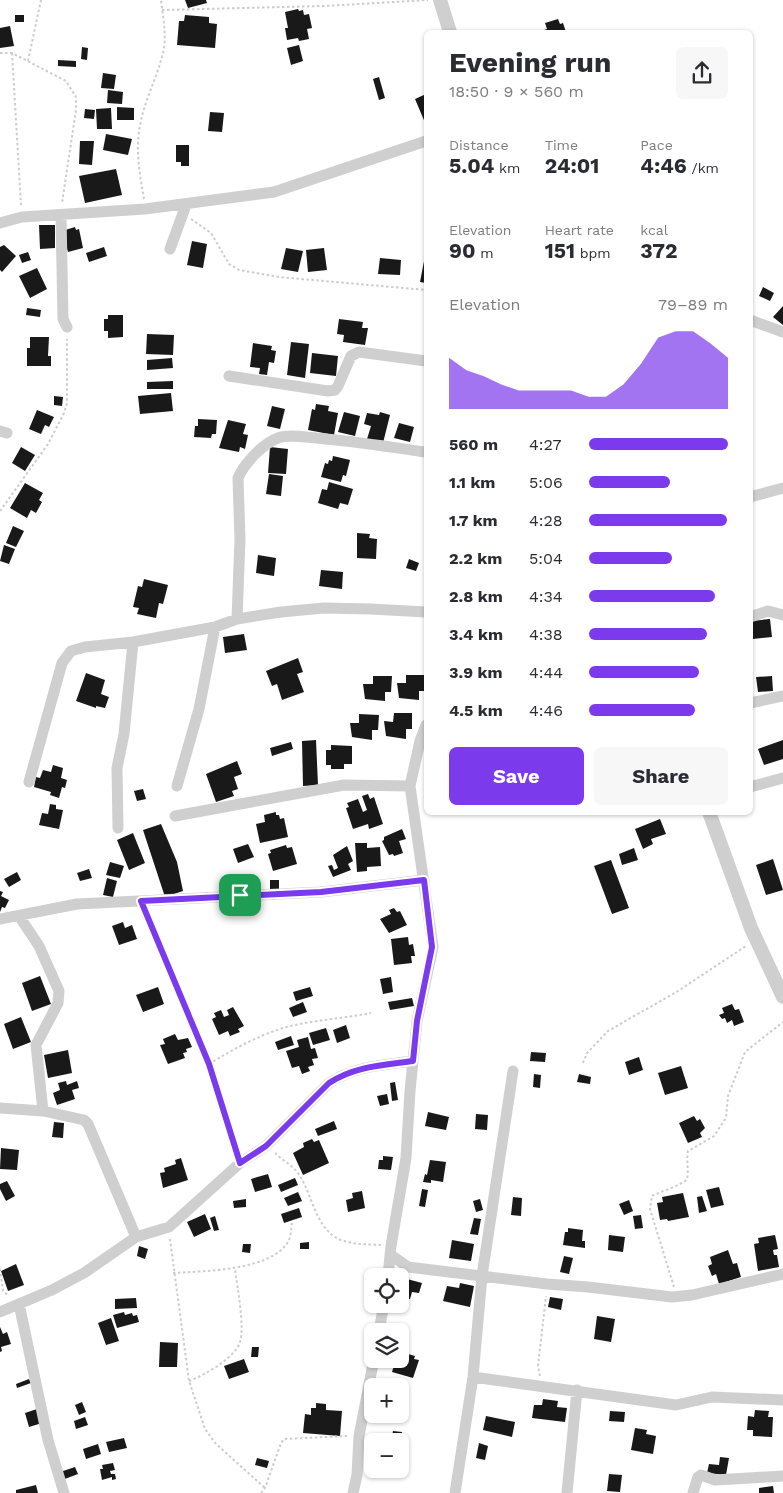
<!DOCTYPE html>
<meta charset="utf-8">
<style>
:root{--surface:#fff;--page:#f7f7f7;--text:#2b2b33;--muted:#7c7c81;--accent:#7c3aed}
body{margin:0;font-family:"Work Sans",sans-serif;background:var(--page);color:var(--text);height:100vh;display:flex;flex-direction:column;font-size:19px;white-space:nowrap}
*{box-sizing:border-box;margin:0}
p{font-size:16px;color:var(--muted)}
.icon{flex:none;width:28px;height:28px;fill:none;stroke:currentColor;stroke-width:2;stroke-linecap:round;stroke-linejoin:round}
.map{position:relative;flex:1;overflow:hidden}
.side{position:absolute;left:424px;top:30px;width:329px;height:785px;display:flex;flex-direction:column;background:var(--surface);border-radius:8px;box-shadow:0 1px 4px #0004}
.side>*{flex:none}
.buttons{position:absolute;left:364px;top:1268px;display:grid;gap:10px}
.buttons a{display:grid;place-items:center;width:45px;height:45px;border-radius:8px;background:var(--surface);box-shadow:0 1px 4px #0004;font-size:25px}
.pin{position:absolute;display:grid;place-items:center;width:42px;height:42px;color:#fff;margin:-21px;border-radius:10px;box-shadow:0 2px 8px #0006}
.round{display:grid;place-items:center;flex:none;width:52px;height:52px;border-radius:8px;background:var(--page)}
.summary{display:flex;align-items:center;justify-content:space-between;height:85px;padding:0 25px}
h1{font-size:28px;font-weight:700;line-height:38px}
.figures{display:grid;grid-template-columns:repeat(3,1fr);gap:8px;height:85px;padding:5px 25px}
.figures div{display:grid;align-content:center}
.figures b{font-size:21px;font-weight:700}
.figures small{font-size:14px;font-weight:400}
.figures p{font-size:14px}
.chart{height:140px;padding:10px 25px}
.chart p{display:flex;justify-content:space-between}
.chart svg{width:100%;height:90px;margin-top:5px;fill:var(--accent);opacity:.7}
.button{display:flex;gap:10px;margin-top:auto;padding:10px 25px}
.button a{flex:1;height:58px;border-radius:8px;background:var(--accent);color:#fff;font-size:20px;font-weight:700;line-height:58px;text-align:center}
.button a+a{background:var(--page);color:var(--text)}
ul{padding:0 25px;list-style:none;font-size:16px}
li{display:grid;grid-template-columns:80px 60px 1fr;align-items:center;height:38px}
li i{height:12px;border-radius:6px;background:var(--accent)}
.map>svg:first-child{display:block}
.building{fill:#191919}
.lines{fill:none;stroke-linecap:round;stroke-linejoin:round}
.path{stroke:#ccc;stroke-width:2;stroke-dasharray:2.5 2.5;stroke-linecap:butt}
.minor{stroke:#cfcfcf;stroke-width:11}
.tertiary{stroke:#cfcfcf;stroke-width:14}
.route-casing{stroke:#fff;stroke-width:10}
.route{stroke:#7c3aed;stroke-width:6}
</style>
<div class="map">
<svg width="783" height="1493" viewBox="0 0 783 1493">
<rect width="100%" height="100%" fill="#fff"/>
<path class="building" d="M 185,0 L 206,0 L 207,3 L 188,8 Z
M 298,9 L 299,11 L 303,10 L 304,15 L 309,14 L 312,28 L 307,29 L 309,39 L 299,41 L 298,38 L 287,40 L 285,28 L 288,28 L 285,12 Z
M 15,15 L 24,15 L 24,22 L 15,22 Z
M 185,15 L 209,17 L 209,23 L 217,24 L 215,48 L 177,45 L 179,21 L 184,21 Z
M 558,19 L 560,24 L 563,23 L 566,32 L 542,32 L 541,31 L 547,29 L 545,23 Z
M 10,26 L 14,46 L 0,48 L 0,28 Z
M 299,45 L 303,61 L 291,65 L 287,48 Z
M 82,47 L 88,48 L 87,60 L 81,59 Z
M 58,60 L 76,61 L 76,67 L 58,66 Z
M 103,73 L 116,75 L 114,89 L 101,88 Z
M 379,77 L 385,98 L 379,100 L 373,79 Z
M 108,90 L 123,92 L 122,104 L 107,103 Z
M 426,94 L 426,125 L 415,99 Z
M 117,107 L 134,108 L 134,120 L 117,120 Z
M 111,108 L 112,129 L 97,129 L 96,109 Z
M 85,109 L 95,110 L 94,119 L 84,118 Z
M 210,112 L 224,113 L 222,132 L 208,131 Z
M 106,134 L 132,139 L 128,155 L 103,150 Z
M 80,141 L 94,141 L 92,165 L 79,164 Z
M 176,145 L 189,145 L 189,166 L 181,166 L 181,162 L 176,162 Z
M 116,169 L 122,195 L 85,203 L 79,176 Z
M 39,225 L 55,225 L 55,248 L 40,249 Z
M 75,227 L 76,230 L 79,229 L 83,248 L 68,252 L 62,231 Z
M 192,241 L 207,244 L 203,268 L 187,265 Z
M 4,245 L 16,256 L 2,272 L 0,270 L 0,247 Z
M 104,247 L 107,256 L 89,262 L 86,253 Z
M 286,248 L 303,251 L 298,272 L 281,269 Z
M 324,248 L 327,270 L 308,272 L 306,250 Z
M 28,252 L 31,260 L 22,263 L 19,255 Z
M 425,256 L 426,256 L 426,283 L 420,282 Z
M 380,258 L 401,260 L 400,275 L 378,274 Z
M 37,268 L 47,289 L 30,298 L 19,276 Z
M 763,287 L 774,293 L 770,301 L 759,296 Z
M 783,306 L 783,325 L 773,317 Z
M 27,308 L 41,310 L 40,317 L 26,315 Z
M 108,315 L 123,315 L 123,337 L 108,338 L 108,331 L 104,331 L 104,319 L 108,319 Z
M 339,319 L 363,322 L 362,328 L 368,328 L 365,345 L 343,342 L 344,335 L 337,334 Z
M 147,334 L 174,335 L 173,355 L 146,354 Z
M 30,337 L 49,337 L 48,356 L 51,356 L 51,366 L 27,366 L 27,348 L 30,348 Z
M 291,342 L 309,344 L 305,378 L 287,375 Z
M 253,343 L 272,346 L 271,350 L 276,351 L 274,363 L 269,362 L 267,375 L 259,374 L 260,368 L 250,367 Z
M 312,353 L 338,356 L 336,376 L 310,373 Z
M 172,358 L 173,368 L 147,370 L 147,360 Z
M 173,381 L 173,389 L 147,389 L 147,382 Z
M 171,393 L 173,411 L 140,414 L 138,396 Z
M 54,396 L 63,397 L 62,406 L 54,405 Z
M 316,404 L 329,406 L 328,411 L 338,413 L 334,435 L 308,430 L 312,409 L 315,410 Z
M 272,406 L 285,409 L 280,429 L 267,426 Z
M 37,410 L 54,417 L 49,427 L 45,425 L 41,434 L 29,429 Z
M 344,412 L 360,416 L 355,436 L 338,432 Z
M 380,412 L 390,415 L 383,443 L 367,439 L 371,426 L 364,424 L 367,413 L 379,415 Z
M 198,419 L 217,420 L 216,434 L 212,434 L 211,438 L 194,437 L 195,426 L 198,426 Z
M 228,420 L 246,424 L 243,434 L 248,435 L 245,449 L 240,447 L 239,452 L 219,448 Z
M 399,423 L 414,427 L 410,442 L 394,438 Z
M 21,447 L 35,455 L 25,471 L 12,463 Z
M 270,447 L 288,449 L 286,474 L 268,473 Z
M 333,456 L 350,460 L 346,476 L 343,475 L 341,482 L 321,477 L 325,463 L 328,464 L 329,460 L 332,461 Z
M 269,474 L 283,476 L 281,496 L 266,494 Z
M 329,482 L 353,489 L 348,505 L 340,503 L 338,509 L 318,503 L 322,489 L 327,490 Z
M 25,483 L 43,493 L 39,500 L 42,502 L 36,513 L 31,510 L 27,518 L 10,508 Z
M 13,526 L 24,531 L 16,547 L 6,543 Z
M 357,533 L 370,534 L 369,538 L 377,539 L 376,559 L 357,558 Z
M 4,545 L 15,549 L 9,564 L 0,561 Z
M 258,555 L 276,558 L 274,576 L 256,573 Z
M 409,559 L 419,563 L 416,571 L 406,568 Z
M 321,570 L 343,572 L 342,589 L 319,586 Z
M 144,579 L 168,585 L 163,604 L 159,603 L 156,618 L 137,614 L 139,608 L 133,607 L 138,586 L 142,587 Z
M 770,619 L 772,637 L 753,639 L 751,621 Z
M 244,634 L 247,650 L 225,653 L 223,637 Z
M 298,658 L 303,672 L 297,674 L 304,692 L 282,700 L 277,684 L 272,686 L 266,671 Z
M 86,673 L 105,680 L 101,694 L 109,697 L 105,708 L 96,706 L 96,708 L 76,701 Z
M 406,675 L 425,675 L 425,691 L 419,691 L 419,700 L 399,698 L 397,683 L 406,683 Z
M 373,676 L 392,676 L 391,692 L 385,692 L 385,701 L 365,699 L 363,684 L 373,684 Z
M 772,676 L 773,691 L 758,692 L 756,677 Z
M 394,713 L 412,713 L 412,729 L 406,729 L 406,739 L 386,736 L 384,721 L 393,722 Z
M 359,714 L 379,715 L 378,730 L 372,730 L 372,740 L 352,737 L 350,723 L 359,723 Z
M 316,740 L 318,785 L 303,786 L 302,741 Z
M 783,740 L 783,759 L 764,765 L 758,749 Z
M 291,742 L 293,749 L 272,756 L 270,748 Z
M 331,745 L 352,746 L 352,764 L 344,764 L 344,769 L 331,769 L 331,765 L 326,765 L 326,750 L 331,750 Z
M 237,761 L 242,774 L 234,777 L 238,789 L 232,791 L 234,796 L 216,802 L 206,774 Z
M 53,765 L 63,768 L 61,778 L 67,780 L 65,788 L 62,787 L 59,798 L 50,795 L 51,792 L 34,787 L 36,777 L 40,778 L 43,770 L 51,772 Z
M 143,789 L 146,799 L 137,801 L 134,791 Z
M 368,794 L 370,799 L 374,797 L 383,824 L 369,829 L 368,824 L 353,829 L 346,808 L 349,807 L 347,803 L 358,799 L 363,812 L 367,810 L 362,796 Z
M 50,804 L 56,805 L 56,809 L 63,810 L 59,829 L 39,825 L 42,813 L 48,814 Z
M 276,812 L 276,815 L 279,815 L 280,819 L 284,818 L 288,837 L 260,843 L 256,824 L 265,822 L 264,815 Z
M 660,819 L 666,834 L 651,839 L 653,844 L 643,849 L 635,829 Z
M 161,824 L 177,862 L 183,891 L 165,897 L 143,830 Z
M 402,829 L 406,839 L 399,841 L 403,853 L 394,856 L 393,854 L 389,855 L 382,841 L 384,840 L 384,837 Z
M 133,833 L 145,863 L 129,870 L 117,840 Z
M 355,843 L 367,843 L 367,848 L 380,847 L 381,866 L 367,867 L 367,871 L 357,872 Z
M 248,844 L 254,857 L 238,863 L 233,849 Z
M 286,845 L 287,848 L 292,847 L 297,864 L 273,871 L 268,854 L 271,853 L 270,850 Z
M 347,846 L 353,861 L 348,864 L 351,870 L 333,877 L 328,866 L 332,865 L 334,870 L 338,868 L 333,855 Z
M 634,848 L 638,860 L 622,865 L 619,854 Z
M 773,859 L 783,890 L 766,895 L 756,865 Z
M 611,860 L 629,908 L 612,914 L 594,866 Z
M 110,862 L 124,866 L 120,878 L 106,875 Z
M 89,869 L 92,878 L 80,881 L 77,873 Z
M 17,872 L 21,880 L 9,887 L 4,879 Z
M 107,878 L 117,881 L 113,897 L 103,895 Z
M 270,880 L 279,880 L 279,889 L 270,889 Z
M 0,891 L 3,892 L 1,896 L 9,900 L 5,908 L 2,907 L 0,912 Z
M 394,908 L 397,912 L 400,911 L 407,925 L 389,933 L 380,919 L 391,914 L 389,910 Z
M 123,922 L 125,928 L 132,925 L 137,939 L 119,945 L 112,926 Z
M 408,937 L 409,945 L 413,944 L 415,956 L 411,956 L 412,963 L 394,965 L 391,939 Z
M 40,976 L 51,1004 L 32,1011 L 22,983 Z
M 391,977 L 393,992 L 383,994 L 380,979 Z
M 158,987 L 164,1004 L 143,1012 L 136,995 Z
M 310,987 L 313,996 L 296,1001 L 293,992 Z
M 412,998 L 414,1006 L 390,1010 L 388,1002 Z
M 303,1002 L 307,1012 L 293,1017 L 289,1008 Z
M 732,1004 L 735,1010 L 739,1009 L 744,1022 L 734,1026 L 732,1020 L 727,1023 L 725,1018 L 722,1019 L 719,1015 L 724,1013 L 722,1008 Z
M 233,1007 L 244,1026 L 238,1029 L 240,1032 L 230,1036 L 228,1031 L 219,1035 L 212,1019 L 216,1017 L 214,1013 L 221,1010 L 224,1017 L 229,1015 L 227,1010 Z
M 21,1017 L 31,1042 L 13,1049 L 4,1024 Z
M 346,1025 L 350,1038 L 337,1043 L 333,1030 Z
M 326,1028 L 330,1040 L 313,1045 L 309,1033 Z
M 175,1034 L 178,1040 L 188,1038 L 192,1047 L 186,1049 L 187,1052 L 183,1053 L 185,1058 L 168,1064 L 160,1045 L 165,1044 L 163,1039 Z
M 291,1036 L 294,1045 L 278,1050 L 275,1042 Z
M 308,1037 L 311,1049 L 315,1048 L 318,1058 L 312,1059 L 314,1065 L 308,1067 L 310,1071 L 302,1074 L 299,1066 L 292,1068 L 286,1051 L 299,1047 L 297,1040 Z
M 68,1050 L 72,1073 L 48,1078 L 44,1055 Z
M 531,1052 L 546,1053 L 545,1062 L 530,1061 Z
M 639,1057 L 643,1070 L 629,1075 L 625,1062 Z
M 681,1066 L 688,1088 L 665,1095 L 658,1073 Z
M 534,1074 L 541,1075 L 540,1088 L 533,1087 Z
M 579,1074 L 591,1077 L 590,1084 L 577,1082 Z
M 66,1081 L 67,1085 L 77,1081 L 79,1088 L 72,1090 L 75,1099 L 57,1105 L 53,1093 L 60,1090 L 58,1083 Z
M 395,1082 L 398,1100 L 392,1101 L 390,1083 Z
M 387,1094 L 389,1104 L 380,1106 L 377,1096 Z
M 428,1112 L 449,1117 L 446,1130 L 425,1126 Z
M 476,1114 L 488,1115 L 487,1130 L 475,1129 Z
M 694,1116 L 697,1121 L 700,1119 L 705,1128 L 700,1133 L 702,1137 L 688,1143 L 679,1123 Z
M 334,1121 L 337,1129 L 318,1136 L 315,1129 Z
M 54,1122 L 64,1123 L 63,1138 L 52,1137 Z
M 312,1139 L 314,1142 L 319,1140 L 329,1163 L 303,1175 L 293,1153 L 304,1147 L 303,1143 Z
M 1,1148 L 19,1150 L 17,1170 L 0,1169 Z
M 383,1156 L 393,1157 L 391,1170 L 378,1169 L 379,1160 L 383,1160 Z
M 181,1158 L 188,1180 L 163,1188 L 160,1173 L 165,1172 L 164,1168 L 176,1164 L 175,1160 Z
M 430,1160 L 446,1162 L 443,1182 L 431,1180 L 431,1183 L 423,1182 L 425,1174 L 427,1175 Z
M 268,1174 L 272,1187 L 255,1192 L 251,1179 Z
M 295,1178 L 298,1185 L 281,1192 L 278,1185 Z
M 7,1181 L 15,1196 L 6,1201 L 0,1189 L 0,1184 Z
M 719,1187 L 724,1205 L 711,1208 L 706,1190 Z
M 422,1189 L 428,1190 L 425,1207 L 419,1206 Z
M 362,1191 L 365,1208 L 348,1212 L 346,1200 L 353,1198 L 352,1193 Z
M 298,1192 L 302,1201 L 288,1206 L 284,1198 Z
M 683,1193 L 689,1217 L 668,1221 L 667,1219 L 660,1220 L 657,1203 L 663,1202 L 662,1197 Z
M 702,1196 L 707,1211 L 699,1213 L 697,1197 Z
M 513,1197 L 522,1198 L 521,1216 L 511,1215 Z
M 246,1199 L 246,1207 L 234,1208 L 233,1201 Z
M 480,1199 L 483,1210 L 476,1212 L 473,1201 Z
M 629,1200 L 633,1211 L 624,1215 L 619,1204 Z
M 299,1208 L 302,1217 L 284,1223 L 281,1214 Z
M 205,1214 L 211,1229 L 194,1237 L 187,1222 Z
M 641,1215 L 643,1228 L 635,1229 L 633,1216 Z
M 215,1216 L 219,1230 L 214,1231 L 210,1218 Z
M 474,1218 L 481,1219 L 478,1235 L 470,1234 Z
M 568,1228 L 583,1230 L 582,1241 L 585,1241 L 585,1248 L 563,1245 L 565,1232 L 568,1232 Z
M 609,1235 L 625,1237 L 623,1252 L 608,1250 Z
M 775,1235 L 778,1249 L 773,1250 L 774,1255 L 777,1255 L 779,1267 L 758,1271 L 754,1244 L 759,1243 L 758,1238 Z
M 452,1240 L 474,1244 L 471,1261 L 449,1258 Z
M 309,1242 L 309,1249 L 300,1249 L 300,1243 Z
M 243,1244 L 251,1244 L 250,1253 L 242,1252 Z
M 139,1246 L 148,1249 L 145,1259 L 137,1256 Z
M 728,1250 L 733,1264 L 737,1263 L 741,1277 L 719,1284 L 716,1274 L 712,1276 L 708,1266 L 712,1264 L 710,1257 Z
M 564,1256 L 573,1258 L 569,1274 L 560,1272 Z
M 16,1264 L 24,1285 L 8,1291 L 1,1271 Z
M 407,1279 L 422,1283 L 419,1293 L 412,1292 L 410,1299 L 402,1297 Z
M 460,1283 L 474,1286 L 470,1307 L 443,1301 L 447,1286 L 459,1288 Z
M 550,1297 L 563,1299 L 561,1310 L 548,1307 Z
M 136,1298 L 137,1308 L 115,1309 L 115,1299 Z
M 124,1312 L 125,1315 L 132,1313 L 133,1316 L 137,1315 L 139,1322 L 117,1328 L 113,1315 Z
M 597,1316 L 615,1319 L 611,1342 L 594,1339 Z
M 111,1318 L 119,1341 L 106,1345 L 98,1323 Z
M 0,1327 L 3,1334 L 7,1332 L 11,1344 L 1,1347 L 2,1351 L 0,1352 Z
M 160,1342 L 178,1343 L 177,1367 L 159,1367 Z
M 252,1347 L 259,1347 L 258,1357 L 251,1357 Z
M 408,1354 L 415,1356 L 414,1359 L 419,1360 L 413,1378 L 392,1372 L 396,1359 L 400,1359 L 400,1357 L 407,1358 Z
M 244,1359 L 249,1372 L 229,1379 L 224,1366 Z
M 29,1379 L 31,1383 L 17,1388 L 16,1384 Z
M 543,1399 L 558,1401 L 557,1407 L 567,1408 L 565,1422 L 532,1418 L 534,1405 L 542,1405 Z
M 82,1402 L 86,1412 L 79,1415 L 75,1405 Z
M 316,1403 L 326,1404 L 326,1410 L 342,1411 L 340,1436 L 303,1433 L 305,1414 L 311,1415 L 311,1408 L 316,1408 Z
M 37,1409 L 42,1423 L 29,1427 L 25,1413 Z
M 755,1410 L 769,1411 L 768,1417 L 773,1417 L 772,1437 L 753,1436 L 753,1430 L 747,1430 L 748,1416 L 754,1417 Z
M 610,1411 L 625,1412 L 624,1422 L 609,1421 Z
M 486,1416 L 515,1422 L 512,1437 L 483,1430 Z
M 85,1417 L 88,1425 L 76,1429 L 74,1421 Z
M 635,1428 L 647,1430 L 646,1434 L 656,1436 L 653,1454 L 631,1450 Z
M 393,1431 L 402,1432 L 401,1441 L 373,1441 L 374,1433 L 392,1436 Z
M 124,1438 L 127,1448 L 109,1452 L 106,1442 Z
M 479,1443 L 488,1446 L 485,1460 L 476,1458 Z
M 98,1444 L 101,1454 L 86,1459 L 83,1449 Z
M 720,1457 L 729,1458 L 726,1475 L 707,1473 L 709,1464 L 719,1465 Z
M 257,1458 L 269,1461 L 267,1468 L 255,1465 Z
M 113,1463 L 115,1470 L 110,1471 L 111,1474 L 115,1474 L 116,1479 L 112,1480 L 112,1477 L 102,1480 L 100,1469 L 103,1469 L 102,1465 Z
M 75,1467 L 78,1474 L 62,1480 L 60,1472 Z
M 609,1474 L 622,1475 L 620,1492 L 607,1491 Z
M 36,1485 L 38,1493 L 16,1493 L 16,1490 Z
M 773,1486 L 774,1493 L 759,1493 L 759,1488 Z"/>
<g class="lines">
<path class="path" d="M 162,10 L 324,6 L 428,0
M 0,53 L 12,53 L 66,81 L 76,97 L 76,110 L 62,203
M 12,53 L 21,205
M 28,61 L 41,0
M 144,199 C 140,175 135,150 140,126 C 144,101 157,78 163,53 C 167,36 163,18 161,0
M 191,219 L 211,233 L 229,264 L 239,270 L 279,277 L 426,290
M 0,511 L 48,444 L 64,413 L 67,403 L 67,339
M 146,913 L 209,1064 L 237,1151
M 583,1063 L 587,1053 L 608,1031 L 678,991 L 746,946
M 209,1064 C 235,1048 261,1034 290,1026 C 317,1020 345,1018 371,1013
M 275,1153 C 282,1160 292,1165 298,1173 C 312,1193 314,1223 335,1237 C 347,1245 367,1244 381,1245
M 170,1239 L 189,1381 L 205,1429 L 216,1444 L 265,1488
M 0,1269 L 3,1291 L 9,1296
M 173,1273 C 203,1271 270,1271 288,1242 C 291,1237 291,1229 292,1223
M 674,1287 L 650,1209 L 652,1196 C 659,1192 685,1184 687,1179 C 689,1170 686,1160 688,1151 L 714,1136 L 726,1118 L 728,1096 L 745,1052 L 783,1022
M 540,1376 L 538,1366 L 546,1296
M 189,1381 C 203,1376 235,1358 240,1342 C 245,1326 237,1287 235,1269
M 261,1493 L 265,1488 L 281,1443 L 284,1439 L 347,1436"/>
<path class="minor" d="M 61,215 L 63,319 L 67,327
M 0,223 L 22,217 L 145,209 L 274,192 L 426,141
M 170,249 L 186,205
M 750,320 L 783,332
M 229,376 L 328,391 L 335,390 L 338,386 L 351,356 L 359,352 L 426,361
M 0,431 L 7,433
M 750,497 L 783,488
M 750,617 L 768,611 L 783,615
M 237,619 L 240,539 L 238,478 C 244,464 262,444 278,438 C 289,434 304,437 316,438 C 353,441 389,447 426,452
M 750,703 L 783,696
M 29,782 L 62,663 L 71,651 L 85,647 L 133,642 L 215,627 L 237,619 L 281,612 L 324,608 L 371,609 L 426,612
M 177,786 L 199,709 L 215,627
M 750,787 L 783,778
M 175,816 L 344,785 L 410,786
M 118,828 L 117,768 L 124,734 L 133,642
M 19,916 L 39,946 L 59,991 L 58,1003 L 36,1045 L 43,1111
M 0,919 L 77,904 L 321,892 L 424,880
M 0,1108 L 43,1111 L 84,1120 L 88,1124 L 136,1237
M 391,1255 L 408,1267 L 547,1284 L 588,1287 L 672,1297 L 692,1295 L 783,1274
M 388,1276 L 391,1246 L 406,1158 L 410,1091 L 417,1021 L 433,947 L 410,786 L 420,741 L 426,725
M 19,1304 L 48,1440 L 64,1493
M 0,1312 L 52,1290 L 84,1273 L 136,1237 L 169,1227 L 240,1163 L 266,1146 L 329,1083 C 355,1066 383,1065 413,1061
M 379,1331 L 384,1304
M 473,1377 L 676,1405 L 712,1397 L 783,1400
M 353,1493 L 357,1475 L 359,1436 L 374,1359
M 455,1493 L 473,1377 L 482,1276 L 513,1071
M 567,1493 L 577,1390
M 693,1493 L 698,1477 L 701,1475 L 715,1480 L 783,1476"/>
<path class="tertiary" d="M 440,0 L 450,32
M 709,812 L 751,928 L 783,997"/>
</g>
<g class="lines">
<defs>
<path id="route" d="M 424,880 L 432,947 L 417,1021 L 413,1061 C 384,1065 355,1066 329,1083 L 266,1146 L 240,1163 L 209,1064 L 141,901 L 321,892 Z"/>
</defs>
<use href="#route" class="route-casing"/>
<use href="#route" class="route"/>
</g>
</svg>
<div class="buttons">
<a><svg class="icon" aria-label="locate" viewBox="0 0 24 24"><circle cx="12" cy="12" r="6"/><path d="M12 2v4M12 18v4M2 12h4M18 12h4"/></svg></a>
<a><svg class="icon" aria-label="layers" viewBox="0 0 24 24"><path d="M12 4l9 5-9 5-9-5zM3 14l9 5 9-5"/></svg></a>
<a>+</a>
<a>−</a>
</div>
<div class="pin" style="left:240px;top:895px;background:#1e9e55"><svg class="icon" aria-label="arrive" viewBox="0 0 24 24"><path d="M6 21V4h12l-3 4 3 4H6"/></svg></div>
<section class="side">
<div class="summary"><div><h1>Evening run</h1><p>18:50 · 9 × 560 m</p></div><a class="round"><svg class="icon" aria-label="share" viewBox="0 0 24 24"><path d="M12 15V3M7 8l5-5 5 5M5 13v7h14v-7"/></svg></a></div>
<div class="figures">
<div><p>Distance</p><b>5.04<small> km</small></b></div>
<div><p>Time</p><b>24:01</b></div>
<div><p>Pace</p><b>4:46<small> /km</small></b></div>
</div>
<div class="figures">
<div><p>Elevation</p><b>90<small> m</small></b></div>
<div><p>Heart rate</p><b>151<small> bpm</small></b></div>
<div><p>kcal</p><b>372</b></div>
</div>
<div class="chart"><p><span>Elevation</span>79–89 m</p>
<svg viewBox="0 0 160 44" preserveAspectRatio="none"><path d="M0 44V19L10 25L20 28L30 32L40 35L50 35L60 35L70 35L80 38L90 38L100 32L110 22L120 9L130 6L140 6L150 12L160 19V44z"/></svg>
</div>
<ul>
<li><b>560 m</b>4:27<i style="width:100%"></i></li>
<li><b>1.1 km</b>5:06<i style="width:58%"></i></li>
<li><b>1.7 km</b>4:28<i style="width:99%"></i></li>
<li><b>2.2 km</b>5:04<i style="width:60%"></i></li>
<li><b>2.8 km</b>4:34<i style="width:91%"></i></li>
<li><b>3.4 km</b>4:38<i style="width:85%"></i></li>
<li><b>3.9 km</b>4:44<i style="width:79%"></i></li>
<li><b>4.5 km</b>4:46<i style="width:76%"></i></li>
</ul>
<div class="button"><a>Save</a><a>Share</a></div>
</section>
</div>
